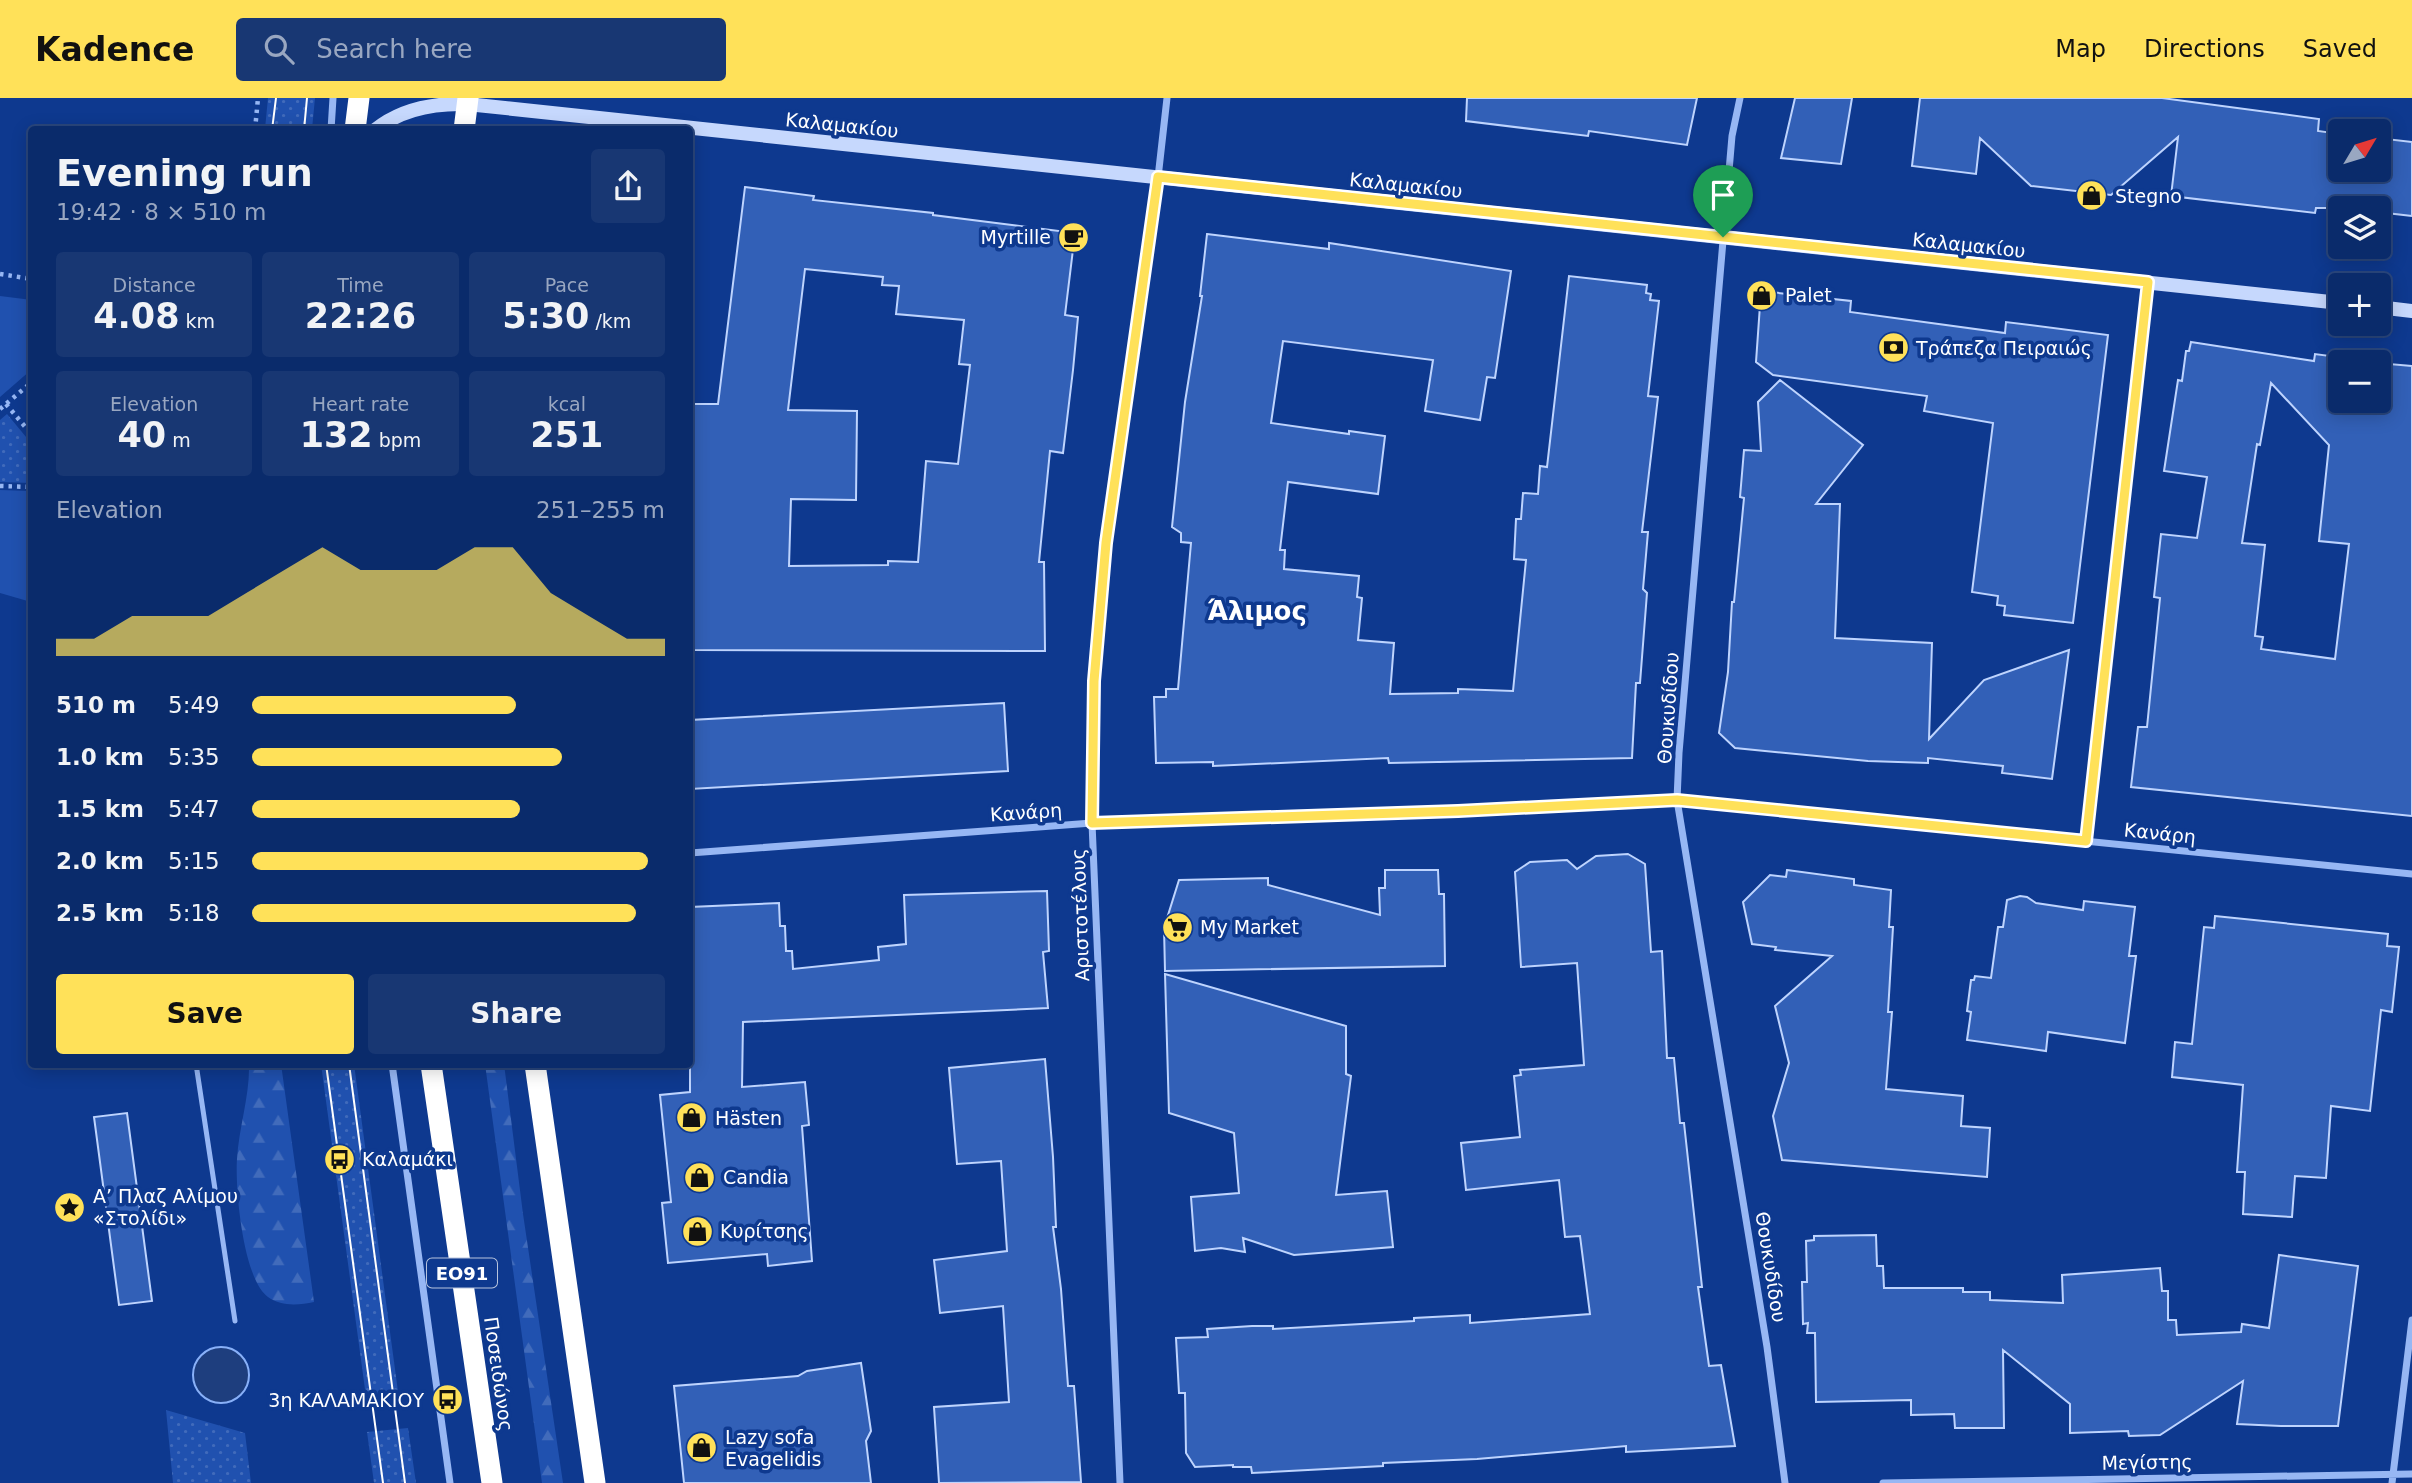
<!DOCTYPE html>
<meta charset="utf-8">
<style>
:root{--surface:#0a2b6b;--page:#183773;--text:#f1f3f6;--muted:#99a7c1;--line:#2a477e;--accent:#ffe159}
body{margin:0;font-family:"DejaVu Sans",sans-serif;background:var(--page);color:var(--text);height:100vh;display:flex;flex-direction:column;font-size:26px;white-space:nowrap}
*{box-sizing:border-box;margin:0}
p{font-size:23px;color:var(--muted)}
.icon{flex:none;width:38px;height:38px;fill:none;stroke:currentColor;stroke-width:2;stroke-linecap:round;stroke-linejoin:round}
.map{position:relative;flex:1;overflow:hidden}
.details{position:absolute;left:28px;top:28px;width:665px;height:942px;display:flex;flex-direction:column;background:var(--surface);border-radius:7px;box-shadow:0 4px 18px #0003,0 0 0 2px var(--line)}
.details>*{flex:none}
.needle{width:46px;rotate:52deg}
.buttons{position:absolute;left:2328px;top:21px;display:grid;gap:14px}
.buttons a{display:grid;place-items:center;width:63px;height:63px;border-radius:7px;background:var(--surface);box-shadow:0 4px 18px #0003,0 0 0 2px var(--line);font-size:35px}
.pin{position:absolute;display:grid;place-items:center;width:60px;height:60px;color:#fff;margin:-72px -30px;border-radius:50% 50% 50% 0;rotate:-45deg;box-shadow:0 0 7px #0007}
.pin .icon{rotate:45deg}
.round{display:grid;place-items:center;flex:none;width:74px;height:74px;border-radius:7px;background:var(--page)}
.summary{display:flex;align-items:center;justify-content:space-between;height:119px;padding:0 28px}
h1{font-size:38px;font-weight:700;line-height:52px}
.stats{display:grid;grid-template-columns:repeat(3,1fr);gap:10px;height:119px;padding:7px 28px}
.stats div{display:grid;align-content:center;border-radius:7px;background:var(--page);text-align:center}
.stats b{font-size:35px;font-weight:700}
.stats small{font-size:19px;font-weight:400}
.stats p{font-size:19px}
.chart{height:196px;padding:14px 28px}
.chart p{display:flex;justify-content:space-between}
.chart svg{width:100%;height:126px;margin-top:7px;fill:var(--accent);opacity:.7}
.primary-button{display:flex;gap:14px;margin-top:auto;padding:14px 28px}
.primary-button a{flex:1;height:80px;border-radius:7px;background:var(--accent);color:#111;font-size:28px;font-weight:700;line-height:80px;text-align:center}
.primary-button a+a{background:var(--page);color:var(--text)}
ul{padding:0 28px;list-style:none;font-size:23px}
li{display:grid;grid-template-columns:112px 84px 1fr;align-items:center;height:52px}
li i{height:18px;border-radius:9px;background:var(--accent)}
header{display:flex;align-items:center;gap:42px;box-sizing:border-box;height:98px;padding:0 35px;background:var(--accent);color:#111}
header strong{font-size:33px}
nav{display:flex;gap:38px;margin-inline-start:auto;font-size:24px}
.search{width:490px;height:63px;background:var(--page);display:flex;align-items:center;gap:18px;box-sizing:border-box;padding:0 24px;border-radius:7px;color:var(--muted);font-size:26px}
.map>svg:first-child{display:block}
.grass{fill:url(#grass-dots)}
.forest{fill:url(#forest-firs)}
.park{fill:#2051af}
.water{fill:#1e3e7e;stroke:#88b0f8;stroke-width:2}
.building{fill:#3260b7;stroke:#bed4fe;stroke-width:2;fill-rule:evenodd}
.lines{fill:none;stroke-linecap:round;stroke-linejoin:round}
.path{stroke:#97b7f4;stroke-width:4.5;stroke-dasharray:3.5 5;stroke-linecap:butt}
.lane{stroke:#97b7f4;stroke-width:5}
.street{stroke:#97b7f4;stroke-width:7}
.secondary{stroke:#c6d8fd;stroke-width:14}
.highway{stroke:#fff;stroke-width:21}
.tram{stroke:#fff;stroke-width:2}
.route-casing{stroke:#fff;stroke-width:14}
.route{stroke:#ffe159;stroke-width:9}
.labels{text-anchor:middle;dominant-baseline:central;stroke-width:7;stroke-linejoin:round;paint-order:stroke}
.shield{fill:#0e398f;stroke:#b7c4dd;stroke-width:2}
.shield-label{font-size:18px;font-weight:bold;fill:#fff}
.street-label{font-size:19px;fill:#fff;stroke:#0e398f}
.poi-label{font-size:19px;fill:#fff;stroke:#0e398f;text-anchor:start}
.district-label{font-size:26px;font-weight:bold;fill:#fff;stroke:#0e398f}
</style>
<header>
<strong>Kadence</strong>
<div class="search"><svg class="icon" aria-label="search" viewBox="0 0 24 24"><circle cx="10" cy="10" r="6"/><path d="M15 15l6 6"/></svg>Search here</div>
<nav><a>Map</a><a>Directions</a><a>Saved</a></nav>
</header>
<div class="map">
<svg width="2412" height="1385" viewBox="0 0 2412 1385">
<defs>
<pattern id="grass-dots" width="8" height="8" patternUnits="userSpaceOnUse" patternTransform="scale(1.75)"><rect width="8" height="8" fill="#2051af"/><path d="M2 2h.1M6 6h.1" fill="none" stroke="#416bbb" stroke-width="1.8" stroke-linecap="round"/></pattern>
<pattern id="forest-firs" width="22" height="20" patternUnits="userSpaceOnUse" patternTransform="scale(1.75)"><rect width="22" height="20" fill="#2051af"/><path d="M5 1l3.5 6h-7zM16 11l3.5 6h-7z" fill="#416bbb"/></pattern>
</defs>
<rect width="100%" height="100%" fill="#0e398f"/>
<path class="grass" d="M 268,0 L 315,0 L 312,31 L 265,31 Z
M 7,316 L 31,345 L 31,385 L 0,384 L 0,322 Z
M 321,966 L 354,966 L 399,1301 L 367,1306 Z
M 166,1312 L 245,1335 L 251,1385 L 173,1385 Z
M 408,1330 L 416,1385 L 374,1385 L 367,1334 Z"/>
<path class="forest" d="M 249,966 L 281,966 L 314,1204 C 299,1207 282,1209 268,1199 C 243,1181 235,1091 237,1061 C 239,1029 250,997 249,966 Z
M 485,966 L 504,966 L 523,1116 L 563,1385 L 542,1385 Z"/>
<path class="park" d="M 0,198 L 32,202 L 31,272 L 0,299 Z
M 0,392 L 31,393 L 31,504 L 0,495 Z"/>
<path class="water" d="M193 1277a28 28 0 1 1 56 0a28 28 0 1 1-56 0Z"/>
<path class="building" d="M 1467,0 L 1697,0 L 1687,47 L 1589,33 L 1588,38 L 1466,23 Z
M 1795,0 L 1852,0 L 1841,66 L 1781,60 Z
M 1920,0 L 2162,0 L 2319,21 L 2318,33 L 2340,36 L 2340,72 L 2378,72 L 2378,40 L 2412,44 L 2412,118 L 2378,114 L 2378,110 L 2316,110 L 2315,115 L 2171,98 L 2178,39 L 2111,97 L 2031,88 L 1980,40 L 1976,76 L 1912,68 Z
M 745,89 L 814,98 L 813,102 L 933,115 L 933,117 L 1075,135 L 1065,217 L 1078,219 L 1073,272 L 1063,355 L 1050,353 L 1039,464 L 1044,464 L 1045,553 L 690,552 L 690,306 L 718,306 ZM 805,171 L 883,179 L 882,187 L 899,188 L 896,216 L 964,222 L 959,266 L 970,267 L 958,366 L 926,363 L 918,464 L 888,463 L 888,467 L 789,468 L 791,401 L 856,402 L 857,313 L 788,312 Z
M 1207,136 L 1329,151 L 1329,145 L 1511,173 L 1495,280 L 1487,279 L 1480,322 L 1425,313 L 1433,262 L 1283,243 L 1271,325 L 1349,336 L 1349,333 L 1385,338 L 1378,396 L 1288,384 L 1280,452 L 1285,452 L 1284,471 L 1359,478 L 1357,499 L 1362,500 L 1358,542 L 1394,545 L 1390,596 L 1458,595 L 1458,591 L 1513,593 L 1526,462 L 1514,461 L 1516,421 L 1521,421 L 1523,395 L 1538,396 L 1540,368 L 1547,369 L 1569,178 L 1647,187 L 1646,195 L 1651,196 L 1650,202 L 1659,203 L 1648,298 L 1658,299 L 1642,434 L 1648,434 L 1643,491 L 1647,495 L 1640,585 L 1636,585 L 1632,660 L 1389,665 L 1388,660 L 1213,668 L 1213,664 L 1156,665 L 1154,599 L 1166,599 L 1166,591 L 1178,591 L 1191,445 L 1181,444 L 1181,435 L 1172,429 L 1185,304 L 1202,198 L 1200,198 Z
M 1761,193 L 1851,203 L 1850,214 L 2005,235 L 2006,224 L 2108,237 L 2073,525 L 2004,517 L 2005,508 L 1997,507 L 1998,498 L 1972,494 L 1993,325 L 1924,313 L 1927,298 L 1773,277 L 1756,264 Z
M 2191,244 L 2314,263 L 2315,256 L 2375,264 L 2340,264 L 2340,303 L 2378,303 L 2378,265 L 2412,268 L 2412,718 L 2131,689 L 2138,629 L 2147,629 L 2160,500 L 2154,499 L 2161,436 L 2197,440 L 2207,379 L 2164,373 L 2178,282 L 2182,283 L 2186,253 L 2189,253 ZM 2271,285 L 2329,347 L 2319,443 L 2349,446 L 2335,561 L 2261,551 L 2263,539 L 2255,538 L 2265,447 L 2242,445 L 2257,346 L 2260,347 Z
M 1780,282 L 1863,347 L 1816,406 L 1840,406 L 1835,540 L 1932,545 L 1929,641 L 1984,582 L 2069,552 L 2052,681 L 2002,675 L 2003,668 L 1928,660 L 1928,665 L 1868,663 L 1735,650 L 1719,635 L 1728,574 L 1732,504 L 1734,504 L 1744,400 L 1740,399 L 1744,352 L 1761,353 L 1758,304 Z
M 1004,605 L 1008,673 L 690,691 L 690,622 Z
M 1628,756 L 1645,766 L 1651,854 L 1662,853 L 1667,960 L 1674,960 L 1680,1025 L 1684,1025 L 1702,1189 L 1698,1189 L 1709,1268 L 1721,1267 L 1735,1348 L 1626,1354 L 1626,1348 L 1477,1361 L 1383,1365 L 1383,1368 L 1252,1375 L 1251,1369 L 1233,1369 L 1233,1367 L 1195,1369 L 1186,1355 L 1185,1295 L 1179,1295 L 1176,1240 L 1208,1239 L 1207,1231 L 1252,1228 L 1273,1228 L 1273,1231 L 1414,1223 L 1414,1220 L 1470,1217 L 1470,1225 L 1590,1216 L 1580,1138 L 1565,1139 L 1559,1082 L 1466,1092 L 1461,1045 L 1520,1039 L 1514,978 L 1521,977 L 1520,972 L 1584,967 L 1577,865 L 1521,869 L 1515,774 L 1530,764 L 1567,762 L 1577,771 L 1596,758 Z
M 1385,772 L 1438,772 L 1439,796 L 1444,796 L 1445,868 L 1165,873 L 1164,830 L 1179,782 L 1268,780 L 1268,787 L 1380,817 L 1379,790 L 1385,790 Z
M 1787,772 L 1854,781 L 1854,787 L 1891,792 L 1889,829 L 1893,829 L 1888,914 L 1892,914 L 1886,991 L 1963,998 L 1961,1028 L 1990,1030 L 1987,1079 L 1782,1062 L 1773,1018 L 1789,965 L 1775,908 L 1832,858 L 1775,852 L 1776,849 L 1752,846 L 1743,804 L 1770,777 L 1786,779 Z
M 1047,793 L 1049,853 L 1043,854 L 1048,910 L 743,924 L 742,989 L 805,984 L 809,1027 L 802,1028 L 812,1163 L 768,1168 L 767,1156 L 668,1165 L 662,1105 L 671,1104 L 660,997 L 690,994 L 690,809 L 779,805 L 780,828 L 785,828 L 786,853 L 792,853 L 793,871 L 879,862 L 878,849 L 906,846 L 904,797 Z
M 2020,798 L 2027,799 L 2036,805 L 2083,812 L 2084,803 L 2135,809 L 2129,858 L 2136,858 L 2125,945 L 2048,934 L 2046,953 L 1967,942 L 1971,914 L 1967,913 L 1971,882 L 1974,882 L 1975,878 L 1991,880 L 1998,829 L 2003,829 L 2007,802 Z
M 2215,818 L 2388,836 L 2387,848 L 2399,849 L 2392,914 L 2381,912 L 2370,1013 L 2331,1008 L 2326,1080 L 2295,1078 L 2292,1119 L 2243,1116 L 2245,1074 L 2237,1074 L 2243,987 L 2172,979 L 2175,944 L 2192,946 L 2204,829 L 2214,830 Z
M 1165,876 L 1346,928 L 1346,976 L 1351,978 L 1336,1097 L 1387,1093 L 1393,1149 L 1294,1157 L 1243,1140 L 1245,1154 L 1221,1150 L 1195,1153 L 1191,1099 L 1239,1095 L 1234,1035 L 1169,1015 Z
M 1045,961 L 1053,1059 L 1056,1129 L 1053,1129 L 1061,1191 L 1068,1288 L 1074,1288 L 1081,1384 L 939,1385 L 934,1309 L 1009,1304 L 1003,1208 L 940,1215 L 934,1162 L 1007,1153 L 1001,1063 L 957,1066 L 949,970 Z
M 127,1015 L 152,1203 L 119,1207 L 94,1019 Z
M 1876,1137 L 1877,1168 L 1883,1168 L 1884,1190 L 1963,1190 L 1963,1194 L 1990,1194 L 1990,1202 L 2063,1205 L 2062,1177 L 2160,1170 L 2162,1193 L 2168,1193 L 2168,1222 L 2176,1222 L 2177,1237 L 2241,1234 L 2242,1226 L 2269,1230 L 2279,1157 L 2358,1168 L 2338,1328 L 2281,1328 L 2237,1326 L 2243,1283 L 2160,1337 L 2129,1338 L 2128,1333 L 2070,1335 L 2070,1306 L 2003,1252 L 2004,1330 L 1955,1330 L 1954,1316 L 1911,1317 L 1911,1302 L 1816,1304 L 1815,1235 L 1807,1235 L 1808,1225 L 1803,1226 L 1802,1184 L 1807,1184 L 1806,1143 L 1814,1142 L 1814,1138 Z
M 861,1265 L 871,1333 L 866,1343 L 871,1385 L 684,1385 L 674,1288 L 798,1278 L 807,1273 Z"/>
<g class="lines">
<path class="path" d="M 255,32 L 258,0
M 0,176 L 32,181
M 6,306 L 32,337
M 0,311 L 32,284
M 0,388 L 32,389"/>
<path class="lane" d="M 196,966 L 235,1223"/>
<path class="street" d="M 1740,0 L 1732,38 L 1679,655 L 1677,702 L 1767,1249 L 1785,1385
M 331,32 L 333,0
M 2086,743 L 2148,184
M 690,755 L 1092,725 L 1458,713 L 1677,702 L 2412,776
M 392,966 L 450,1385
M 1120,1385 L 1092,725 L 1094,583 L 1106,445 L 1154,115 L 1167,0
M 1883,1385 L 2412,1376
M 2392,1385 L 2412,1222"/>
<path class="secondary" d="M 375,32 C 401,11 435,5 467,6 L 2340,205
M 2378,209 L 2412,213"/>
<path class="highway" d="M 355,32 L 359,0
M 464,32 L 468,0
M 431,966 L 492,1385
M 535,966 L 595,1385"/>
<path class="tram" d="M 272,32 L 276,0
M 304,32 L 307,0
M 326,966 L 383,1385
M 349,966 L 405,1385"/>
</g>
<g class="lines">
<defs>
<path id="route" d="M 1158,79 L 2148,184 L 2086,743 L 1677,702 L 1458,713 L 1092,725 L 1094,583 L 1106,445 Z"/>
</defs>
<use href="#route" class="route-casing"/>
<use href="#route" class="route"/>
</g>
<defs>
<symbol id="shop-disc" viewBox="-11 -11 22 22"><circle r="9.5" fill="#ffe159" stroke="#0e398f"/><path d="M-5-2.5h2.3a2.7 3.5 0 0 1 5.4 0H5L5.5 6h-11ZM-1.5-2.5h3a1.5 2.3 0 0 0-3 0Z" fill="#111"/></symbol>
<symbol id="cafe-disc" viewBox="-11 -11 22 22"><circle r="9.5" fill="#ffe159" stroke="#0e398f"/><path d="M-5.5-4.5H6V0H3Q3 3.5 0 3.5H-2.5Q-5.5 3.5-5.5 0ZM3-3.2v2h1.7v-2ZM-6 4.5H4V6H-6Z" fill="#111"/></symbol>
<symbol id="bank-disc" viewBox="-11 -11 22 22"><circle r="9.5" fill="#ffe159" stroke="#0e398f"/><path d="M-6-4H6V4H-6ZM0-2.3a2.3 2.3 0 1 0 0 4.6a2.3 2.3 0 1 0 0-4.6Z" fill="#111"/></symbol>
<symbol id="supermarket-disc" viewBox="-11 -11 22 22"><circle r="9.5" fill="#ffe159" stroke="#0e398f"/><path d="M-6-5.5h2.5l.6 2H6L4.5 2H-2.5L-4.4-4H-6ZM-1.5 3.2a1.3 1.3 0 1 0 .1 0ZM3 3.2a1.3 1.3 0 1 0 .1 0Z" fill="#111"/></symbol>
<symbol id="bus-disc" viewBox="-11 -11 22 22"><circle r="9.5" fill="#ffe159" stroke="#0e398f"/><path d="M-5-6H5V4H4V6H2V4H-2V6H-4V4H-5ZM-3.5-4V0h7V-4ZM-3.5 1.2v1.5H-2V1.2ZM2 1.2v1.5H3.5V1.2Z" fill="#111"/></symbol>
<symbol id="sight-disc" viewBox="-11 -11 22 22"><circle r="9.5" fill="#ffe159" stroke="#0e398f"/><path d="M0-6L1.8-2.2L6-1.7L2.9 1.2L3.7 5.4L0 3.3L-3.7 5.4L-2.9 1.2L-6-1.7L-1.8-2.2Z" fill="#111"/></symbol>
</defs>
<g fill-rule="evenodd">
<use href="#shop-disc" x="2074" y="80" width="35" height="35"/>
<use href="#cafe-disc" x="1056" y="122" width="35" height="35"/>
<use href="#shop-disc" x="1744" y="180" width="35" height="35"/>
<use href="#bank-disc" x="1876" y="232" width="35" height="35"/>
<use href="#supermarket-disc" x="1160" y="812" width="35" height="35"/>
<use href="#shop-disc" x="674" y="1002" width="35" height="35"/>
<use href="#bus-disc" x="322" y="1044" width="35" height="35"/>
<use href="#shop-disc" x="682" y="1062" width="35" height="35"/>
<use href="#sight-disc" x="52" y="1092" width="35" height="35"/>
<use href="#shop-disc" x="680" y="1116" width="35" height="35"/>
<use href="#bus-disc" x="430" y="1284" width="35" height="35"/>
<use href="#shop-disc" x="684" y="1332" width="35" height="35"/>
</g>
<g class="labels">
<rect class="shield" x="427" y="1160.5" width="70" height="29" rx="5"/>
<g class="shield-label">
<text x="462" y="1175">ΕΟ91</text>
</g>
<g class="street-label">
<text transform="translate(842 27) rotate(6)">Καλαμακίου</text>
<text transform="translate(1406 87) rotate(6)">Καλαμακίου</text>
<text transform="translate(1969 147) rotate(6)">Καλαμακίου</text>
<text transform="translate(1668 610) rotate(-86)">Θουκυδίδου</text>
<text transform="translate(1026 714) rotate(-4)">Κανάρη</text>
<text transform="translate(2160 735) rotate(6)">Κανάρη</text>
<text transform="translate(1080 817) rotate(-92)">Αριστοτέλους</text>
<text transform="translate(1771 1169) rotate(81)">Θουκυδίδου</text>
<text transform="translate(499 1276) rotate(82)">Ποσειδώνος</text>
<text transform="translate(2147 1364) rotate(-1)">Μεγίστης</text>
</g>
<g class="poi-label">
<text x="2115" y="98">Stegno</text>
<text x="1051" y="139" text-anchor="end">Myrtille</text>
<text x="1785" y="197">Palet</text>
<text x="1916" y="250">Τράπεζα Πειραιώς</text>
<text x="1200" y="829">My Market</text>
<text x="715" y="1020">Hästen</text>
<text x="362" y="1061">Καλαμάκι</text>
<text x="723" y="1079">Candia</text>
<text x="93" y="1098">Α’ Πλαζ Αλίμου<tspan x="93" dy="22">«Στολίδι»</tspan></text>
<text x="720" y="1133">Κυρίτσης</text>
<text x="424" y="1302" text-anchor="end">3η ΚΑΛΑΜΑΚΙΟΥ</text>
<text x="725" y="1339">Lazy sofa<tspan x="725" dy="22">Evagelidis</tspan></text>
</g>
<g class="district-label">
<text x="1257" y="513">Άλιμος</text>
</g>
</g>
</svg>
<div class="buttons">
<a><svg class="needle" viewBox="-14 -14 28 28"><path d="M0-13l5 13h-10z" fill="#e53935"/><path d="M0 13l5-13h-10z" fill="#99a7c1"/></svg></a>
<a><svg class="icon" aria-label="layers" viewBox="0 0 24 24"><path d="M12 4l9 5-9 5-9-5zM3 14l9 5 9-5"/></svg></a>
<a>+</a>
<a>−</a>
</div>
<div class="pin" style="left:1723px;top:139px;background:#1e9e55"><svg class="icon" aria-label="arrive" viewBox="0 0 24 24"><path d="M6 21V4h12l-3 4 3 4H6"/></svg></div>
<section class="details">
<div class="summary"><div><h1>Evening run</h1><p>19:42 · 8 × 510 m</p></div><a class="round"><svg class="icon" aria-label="share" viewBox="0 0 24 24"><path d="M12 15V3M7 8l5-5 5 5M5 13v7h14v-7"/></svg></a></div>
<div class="stats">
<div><p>Distance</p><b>4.08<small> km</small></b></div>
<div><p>Time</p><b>22:26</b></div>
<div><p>Pace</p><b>5:30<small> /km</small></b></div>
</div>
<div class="stats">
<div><p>Elevation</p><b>40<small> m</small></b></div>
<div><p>Heart rate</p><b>132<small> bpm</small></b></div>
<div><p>kcal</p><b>251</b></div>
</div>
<div class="chart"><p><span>Elevation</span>251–255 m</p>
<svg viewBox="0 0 160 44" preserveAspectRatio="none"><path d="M0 44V38L10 38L20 30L30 30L40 30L50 22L60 14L70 6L80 14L90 14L100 14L110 6L120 6L130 22L140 30L150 38L160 38V44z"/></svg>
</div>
<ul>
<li><b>510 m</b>5:49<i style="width:64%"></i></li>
<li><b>1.0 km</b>5:35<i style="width:75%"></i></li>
<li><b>1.5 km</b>5:47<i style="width:65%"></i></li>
<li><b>2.0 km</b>5:15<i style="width:96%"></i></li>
<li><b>2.5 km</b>5:18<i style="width:93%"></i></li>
</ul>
<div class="primary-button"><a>Save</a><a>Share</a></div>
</section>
</div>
